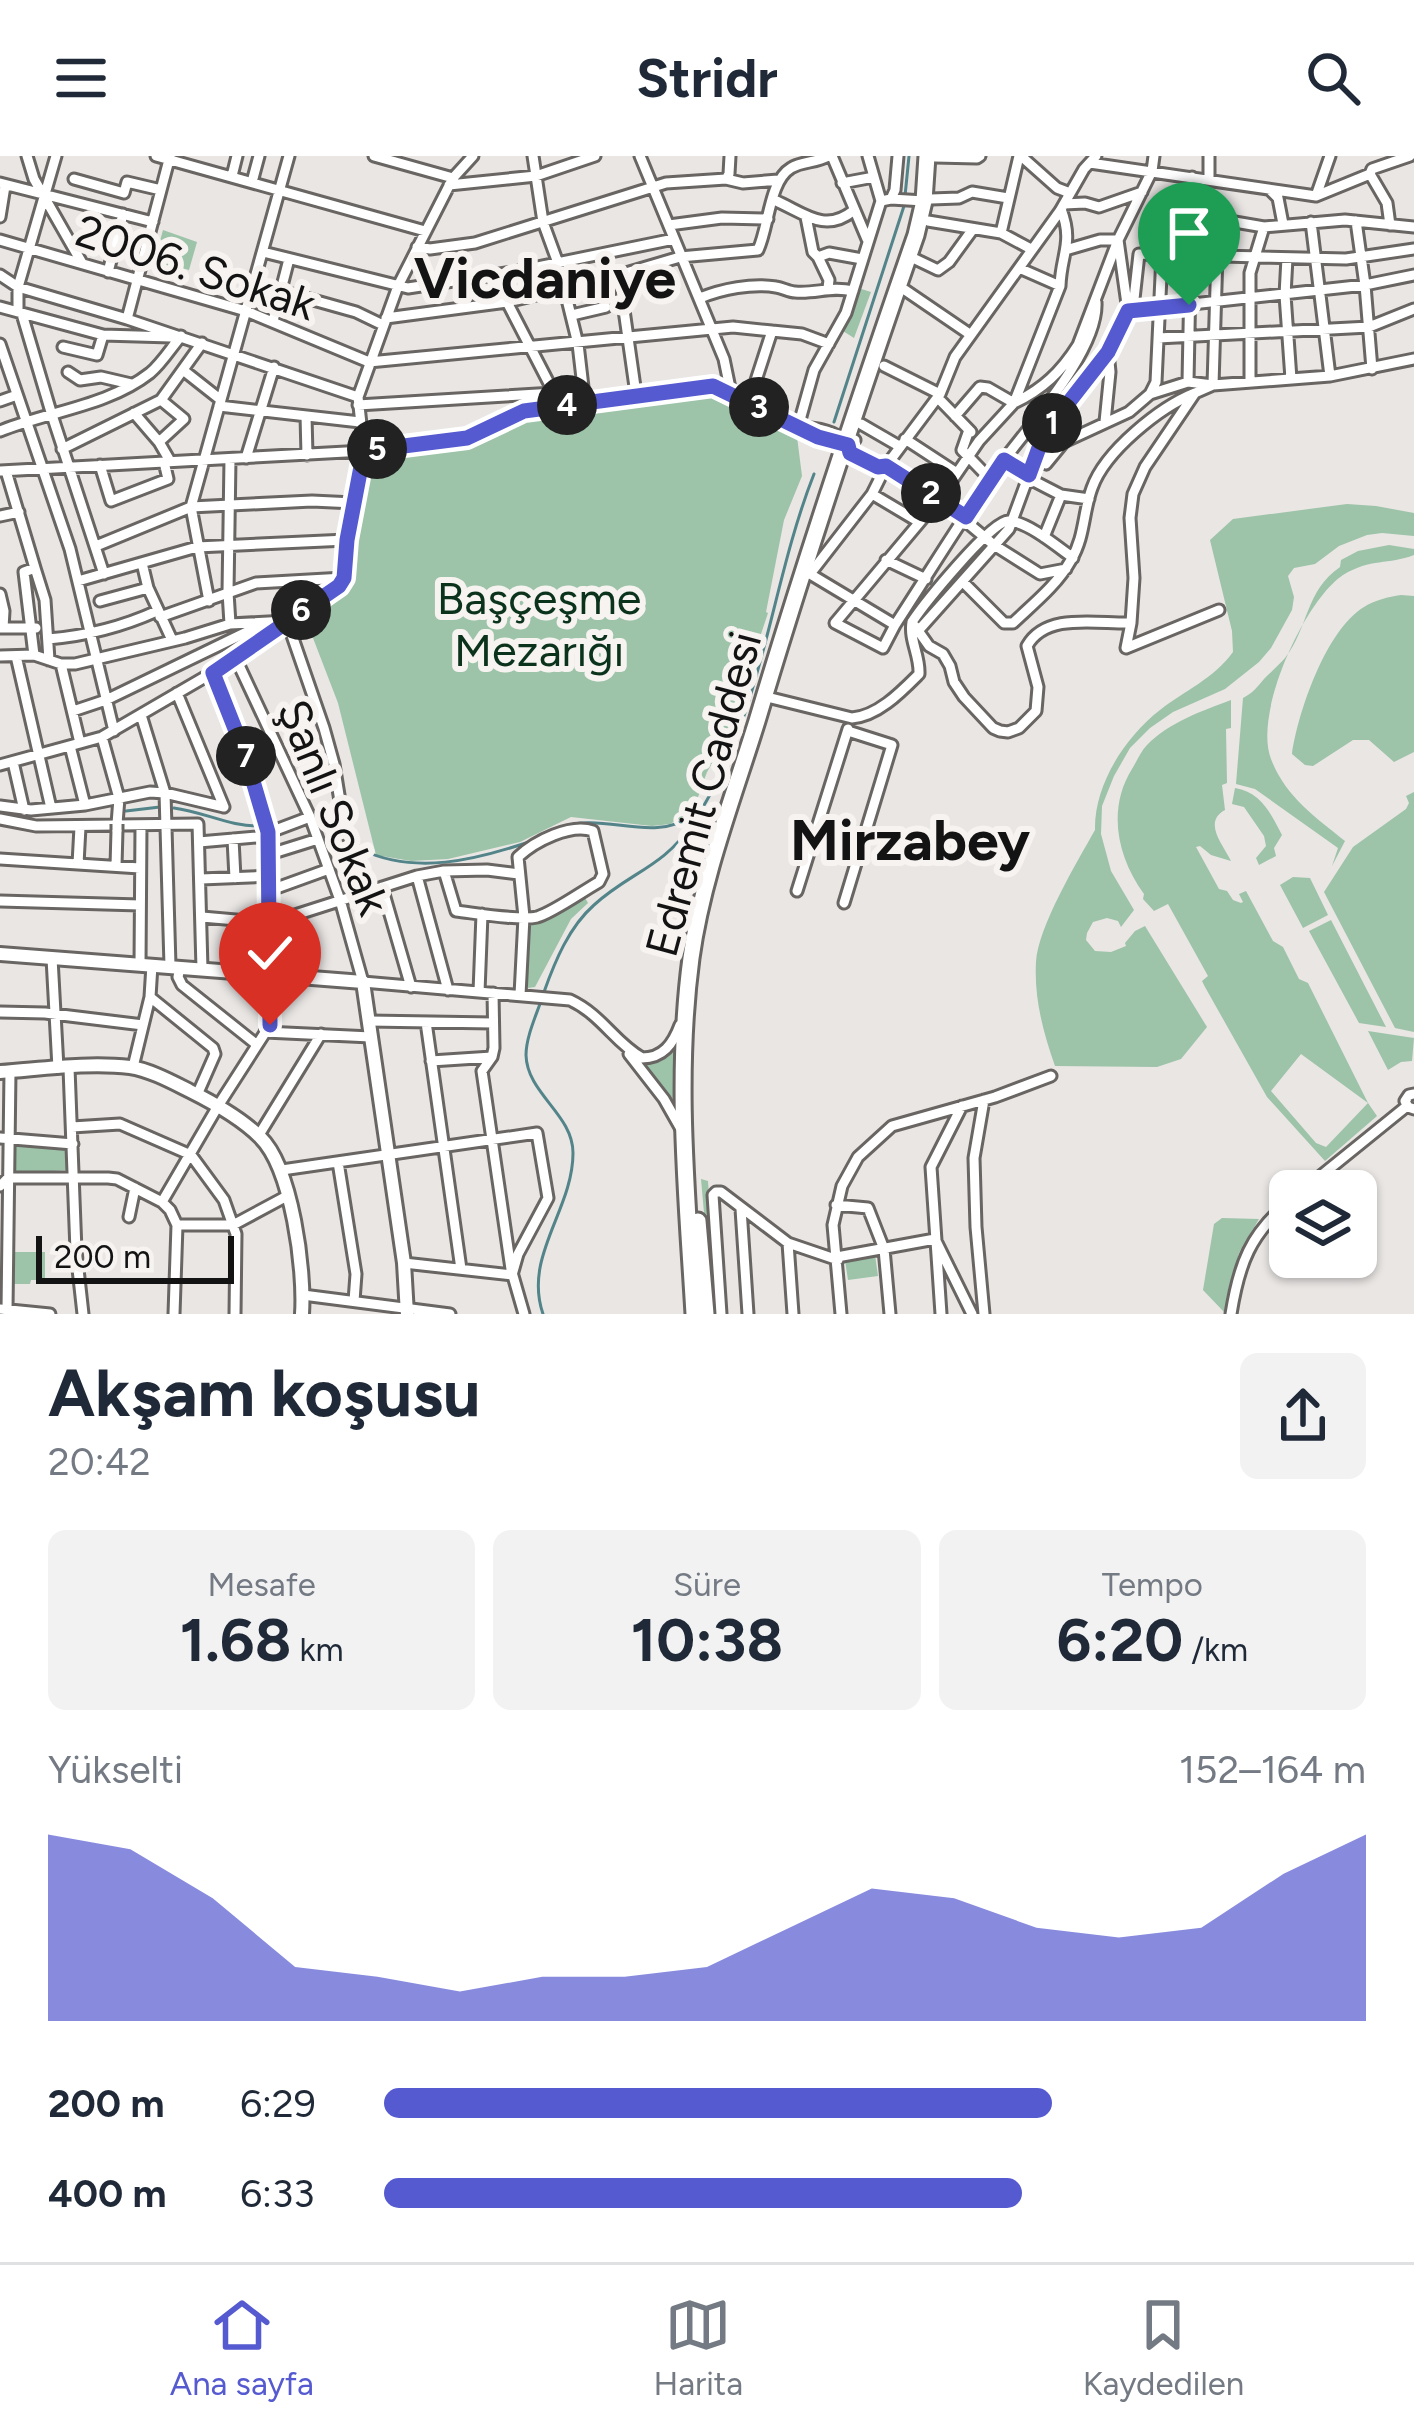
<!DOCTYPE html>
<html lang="tr">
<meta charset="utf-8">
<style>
:root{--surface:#fff;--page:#f2f2f3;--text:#1f2937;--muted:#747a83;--line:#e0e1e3;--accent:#555ad0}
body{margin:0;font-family:Figtree,sans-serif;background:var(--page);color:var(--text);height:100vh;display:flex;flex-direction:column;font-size:45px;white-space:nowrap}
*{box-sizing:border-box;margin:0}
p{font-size:39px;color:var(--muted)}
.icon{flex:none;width:66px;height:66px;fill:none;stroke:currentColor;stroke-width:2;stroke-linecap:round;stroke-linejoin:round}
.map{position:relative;height:1158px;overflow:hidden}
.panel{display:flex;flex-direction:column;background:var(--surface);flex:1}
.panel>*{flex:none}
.fabs{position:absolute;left:1269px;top:1014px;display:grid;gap:24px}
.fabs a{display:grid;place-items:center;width:108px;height:108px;border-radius:18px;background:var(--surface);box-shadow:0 3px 9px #0004;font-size:60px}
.scale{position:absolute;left:36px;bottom:30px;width:198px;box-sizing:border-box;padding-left:12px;border:6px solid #141313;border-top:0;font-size:33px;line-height:42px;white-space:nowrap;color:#141313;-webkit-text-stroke:9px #f6f3f1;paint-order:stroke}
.pin{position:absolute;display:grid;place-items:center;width:102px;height:102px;color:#fff;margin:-123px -51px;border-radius:50% 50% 50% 0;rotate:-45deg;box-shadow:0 0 12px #0007}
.pin .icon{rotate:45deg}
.km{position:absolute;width:60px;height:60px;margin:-30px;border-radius:50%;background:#222;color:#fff;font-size:33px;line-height:60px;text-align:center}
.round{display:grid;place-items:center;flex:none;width:126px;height:126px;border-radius:18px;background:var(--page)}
.summary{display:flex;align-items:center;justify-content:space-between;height:204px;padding:0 48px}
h1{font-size:66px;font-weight:700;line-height:90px}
.figures{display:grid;grid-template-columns:repeat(3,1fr);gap:18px;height:204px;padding:12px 48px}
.figures div{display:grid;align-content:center;border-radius:18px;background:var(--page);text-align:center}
.figures b{font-size:60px;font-weight:700}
.figures small{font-size:33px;font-weight:400}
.figures p{font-size:33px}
.chart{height:336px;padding:24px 48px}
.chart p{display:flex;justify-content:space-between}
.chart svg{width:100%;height:216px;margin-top:12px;fill:var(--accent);opacity:.7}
ul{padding:0 48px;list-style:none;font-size:39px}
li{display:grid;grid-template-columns:192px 144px 1fr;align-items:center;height:90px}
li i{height:30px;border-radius:15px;background:var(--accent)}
header{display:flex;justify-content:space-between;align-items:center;height:156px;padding:0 48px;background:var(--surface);font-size:54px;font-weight:700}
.dock{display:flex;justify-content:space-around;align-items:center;height:168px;border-top:3px solid var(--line);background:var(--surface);font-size:33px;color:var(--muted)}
.dock a{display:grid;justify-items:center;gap:6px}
.dock .current{color:var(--accent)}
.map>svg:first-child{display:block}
.green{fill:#9dc3a8;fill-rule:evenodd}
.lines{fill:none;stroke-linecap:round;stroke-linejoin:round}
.stream{stroke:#528489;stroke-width:3}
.minor-casing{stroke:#686563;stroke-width:15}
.major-casing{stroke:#686563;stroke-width:18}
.highway-casing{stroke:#686563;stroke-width:21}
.minor{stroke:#fff;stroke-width:9}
.major{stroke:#fff;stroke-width:12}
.highway{stroke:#fff;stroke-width:15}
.minor-bridge-casing{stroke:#686563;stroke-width:15;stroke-linecap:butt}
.minor-bridge{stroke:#fff;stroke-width:9}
.route-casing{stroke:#fff;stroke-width:24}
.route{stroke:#555ad0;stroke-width:15}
.labels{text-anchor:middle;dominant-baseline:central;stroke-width:12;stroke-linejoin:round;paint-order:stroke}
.street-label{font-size:45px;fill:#141313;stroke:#f6f3f1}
.park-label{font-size:45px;fill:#0b331c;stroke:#f6f3f1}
.district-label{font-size:57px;font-weight:bold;fill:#141313;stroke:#f6f3f1}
</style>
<header><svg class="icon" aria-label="menu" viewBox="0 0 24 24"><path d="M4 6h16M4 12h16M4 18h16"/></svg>Stridr<svg class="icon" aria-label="search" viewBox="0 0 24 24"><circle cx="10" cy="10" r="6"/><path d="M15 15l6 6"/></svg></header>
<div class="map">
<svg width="1414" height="1158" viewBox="0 0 1414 1158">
<rect width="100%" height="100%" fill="#e9e6e4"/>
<path class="green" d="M 163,74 L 197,86 L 189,114 L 174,110 L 171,120 L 152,114 Z
M 858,132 L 871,136 L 854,182 L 843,175 Z
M 710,235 L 796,273 L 802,320 L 784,364 L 766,456 L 768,457 L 725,586 L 707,616 L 693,655 L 670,668 L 652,670 L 571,661 L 520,686 L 448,703 L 411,705 L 376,699 L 338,547 L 303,456 L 342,434 L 348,423 L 350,384 L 368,297 L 463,288 L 505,267 L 533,257 L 674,237 Z
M 1347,348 L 1376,350 L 1414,357 L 1414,380 L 1382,377 L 1367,379 L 1339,390 L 1315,408 L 1294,412 L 1288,420 L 1294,441 L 1292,454 L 1271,492 L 1259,506 L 1225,533 L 1173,556 L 1150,572 L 1130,592 L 1114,620 L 1102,650 L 1101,678 L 1111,715 L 1134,754 L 1121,771 L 1118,765 L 1107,762 L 1093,766 L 1087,777 L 1086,784 L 1095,795 L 1111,796 L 1126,790 L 1125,787 L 1135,775 L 1145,770 L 1207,871 L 1181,903 L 1157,911 L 1055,910 C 1043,876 1034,842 1036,806 C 1038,771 1077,706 1095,674 C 1094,629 1125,581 1160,554 C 1186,534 1213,523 1233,496 L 1232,475 L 1210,384 L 1233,363 Z
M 1389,389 L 1414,393 L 1414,399 C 1388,409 1371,402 1343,419 C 1304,445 1253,558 1271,603 C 1285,640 1315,661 1345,685 L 1332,710 L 1338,692 L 1255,633 L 1236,628 L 1243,542 C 1253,537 1257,531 1264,523 C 1271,516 1279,509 1285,502 C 1309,471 1305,435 1340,411 L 1341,404 L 1358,395 Z
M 1401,439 L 1414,440 L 1414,596 L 1394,606 L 1369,584 L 1353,584 L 1313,610 L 1305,609 L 1292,598 C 1298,556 1326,474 1364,451 C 1375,444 1388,441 1401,439 Z
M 1231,544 L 1231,572 L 1226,573 L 1227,627 L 1222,629 L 1225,654 C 1203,666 1222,687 1231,705 L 1211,699 L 1200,690 L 1196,691 L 1219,733 L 1227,735 L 1233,744 L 1241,747 L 1243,746 L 1239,738 L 1246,735 L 1273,785 L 1283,791 L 1299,823 L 1308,827 L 1368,947 L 1377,960 L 1325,1005 L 1267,941 L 1205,831 L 1202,825 L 1208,820 L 1168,748 L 1154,755 L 1143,743 L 1144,738 C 1117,701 1107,653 1132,613 C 1137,605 1141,595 1147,589 C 1168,567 1204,554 1231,544 ZM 1301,898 L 1368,947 L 1326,991 L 1316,987 L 1271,935 Z
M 1235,632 C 1261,636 1271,658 1282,679 L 1274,692 L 1276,700 L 1259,709 L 1256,702 L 1266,690 L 1264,680 L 1244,651 L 1232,648 Z
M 1414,636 L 1414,876 L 1395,872 L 1324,736 L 1353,691 L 1406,653 L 1409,647 L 1406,640 Z
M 1293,721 L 1310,722 L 1328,759 L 1303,772 L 1280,729 Z
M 583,738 L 588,747 L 571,763 L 535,831 L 528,832 L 526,823 L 529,770 Z
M 1331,764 L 1386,871 L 1359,867 L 1309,775 Z
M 1368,875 L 1414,882 L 1412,905 L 1401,906 L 1388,914 Z
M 677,885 L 676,950 L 638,905 L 656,906 Z
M 14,987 L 67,993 L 67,1014 L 14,1018 Z
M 701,1023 L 708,1025 L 717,1158 L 713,1158 Z
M 1222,1062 L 1259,1063 L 1239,1097 L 1224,1156 L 1203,1134 L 1214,1068 Z
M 13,1096 L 45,1096 L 45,1124 L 31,1124 L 30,1128 L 12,1128 Z
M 875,1099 L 878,1120 L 848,1124 L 845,1104 Z"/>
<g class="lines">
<path class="stream" d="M 834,266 L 904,50 L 909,0
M 174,652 C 204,656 231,671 261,670
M 126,655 L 160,651
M 554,674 C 604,652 647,690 695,659
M 362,694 C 416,719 475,704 529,686
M 544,836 C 555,805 569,771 594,749 C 630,716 663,712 693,667 C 763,562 769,432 814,318
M 541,845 C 535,862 526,882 526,899 C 527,938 573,958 573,997 C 573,1054 523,1100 543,1158"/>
<defs>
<path id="minor" d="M 27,0 L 34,23 L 82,107
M 156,0 L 425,75
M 374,0 L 453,22
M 640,0 L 724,203 L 731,237
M 832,0 L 867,83
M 868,0 L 881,45 L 891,43 L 924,45
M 1021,0 L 1057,32 L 1070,37
M 935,1 L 977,2 L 980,0
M 1090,7 L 1316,40 L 1370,18 L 1372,13 L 1410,0
M 1370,18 L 1387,47 L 1390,69
M 232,20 L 237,0
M 74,23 L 124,37 L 127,26 L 161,34
M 726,23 L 743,27 L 778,24
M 1209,23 L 1209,0
M 252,26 L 259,0
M 0,27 L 153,66
M 842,27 L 874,21
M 449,29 L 536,20 L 595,0
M 1271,35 L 1278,42 L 1283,68
M 1316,40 L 1330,0
M 891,43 L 895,34 L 898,0
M 931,43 L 959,42 L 972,36 L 1008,42
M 774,44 C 803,56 824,78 853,55
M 1064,48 L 1085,47 L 1099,51 L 1142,36
M 1061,53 C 1074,87 1061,98 1060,130 L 1014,247 L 979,285 L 940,342 L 835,467 L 883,492 L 895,469 C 927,420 958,369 992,320 C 1021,278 1099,197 1096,146
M 0,61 L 5,30
M 806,61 L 813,96 L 818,101 L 829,97 L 862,103
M 1191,64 L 1229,65 L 1264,71 L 1345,64 L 1414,71
M 928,65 L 1001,77 L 1031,93
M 1356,65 L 1365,129 L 1372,213
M 1311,66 L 1330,220
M 669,69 L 722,62 L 768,63
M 1001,77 L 1019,0
M 0,84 L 246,155 L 369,206 L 733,171 L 772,175 L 749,246
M 417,91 L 430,93 L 475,87 L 666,27 L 726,23 L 729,18 L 730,0
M 263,96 L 408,132 L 513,116 L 674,83
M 818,101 L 829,124 L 828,132
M 1287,102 L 1285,139 L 1291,223
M 915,103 L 938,114 L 949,106 L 973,73
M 1019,112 L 1060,130
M 108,116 L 123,58
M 0,119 L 18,131 L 127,163 L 358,241
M 619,119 L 636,238
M 905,134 L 971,179
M 281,135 L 356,156 L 383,169
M 700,142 C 722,133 752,127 776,131 C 783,132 789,136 795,136 C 816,138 830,130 853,135
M 507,146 L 554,237
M 0,151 L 103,179 L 171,181
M 1133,152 L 1139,98 L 1346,103 L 1414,93
M 1128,155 L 1365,129 L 1414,119
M 18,156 L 18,131 L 56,0
M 22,158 L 51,256 L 104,418
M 572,159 L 606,151
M 386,162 L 507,146 L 619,119 L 680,101 L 758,94 C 769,71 769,25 791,12 C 802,5 816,7 828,0
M 127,163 L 170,0
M 273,165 L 289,103
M 772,175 L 802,178 L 829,188
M 1158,182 L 1369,171 L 1414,153
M 0,188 L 70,393 L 114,575
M 63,191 L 97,199 L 103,179
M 884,210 L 940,238
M 183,214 L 221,244
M 68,216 L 80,224 L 101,221 L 131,228
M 1188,226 L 1192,21
M 1250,226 L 1250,117 L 1264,71
M 1213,229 L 1218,65
M 1211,230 L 1195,237 L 1145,311 L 1133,338 L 1130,362 L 1134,422 L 1131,467 L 1126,492 L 1219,454
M 1150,238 L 1156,226 L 1162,99
M 937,241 L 971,276
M 0,245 L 17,239
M 1014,247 C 1043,233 1061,216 1078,189 L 1118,84 L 1152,15 L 1154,0
M 358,249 L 554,237 L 568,237 L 582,247 L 583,231 L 578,188 L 558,107 L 543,66 L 533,0
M 219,250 L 360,266
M 134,257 L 159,286 L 170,305
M 306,260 L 307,299
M 955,260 L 980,231 L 988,232 L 1014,247
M 1105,266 L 1110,216 L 1108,196
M 861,268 L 899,290
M 798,271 L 814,214 L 846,157 L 881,45
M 803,271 C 824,273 843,276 850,297 L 878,311 L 886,310 L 940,238 L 955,201 L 1060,55 L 1084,13 L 1096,0
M 969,274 L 962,294 L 990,323
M 0,275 C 50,255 108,250 150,217 C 162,207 171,192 181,180
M 905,283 L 957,317
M 159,286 L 184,263 L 161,244
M 62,293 L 161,244 L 202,187
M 246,302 L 274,211
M 230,303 L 228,436 L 230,468
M 1035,303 L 1046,308 L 1064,286 L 1129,256 L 1150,238 L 1188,226 L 1213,229 L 1330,220 L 1414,203
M 100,309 L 111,345 L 168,323 L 164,306
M 0,315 L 364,295 L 467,282 L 524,255 L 636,238 L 713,231 L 818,281 L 842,290 L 855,284
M 6,315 L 35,412
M 1028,322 L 1061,339 L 1089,343
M 872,338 L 919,366
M 0,360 L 19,356
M 964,364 L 994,389 L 1040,418 L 1066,413
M 1044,381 L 1061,339
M 96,390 L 191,351 L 312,345 L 354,347
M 886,404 L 926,423
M 142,407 L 148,432 L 172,484
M 344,422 L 347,384 L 364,295 L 358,241 L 398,130 L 453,22 L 473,0
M 78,425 L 197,391 L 347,384
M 963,426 L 1004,467 L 1013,467 C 1033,448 1057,429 1071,404 C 1085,381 1083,356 1092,332 C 1105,295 1160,251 1195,237
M 0,438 L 4,455 L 3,472
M 100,445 L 148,432
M 209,445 L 191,351 L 289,0
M 160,461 L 256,427 L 344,422
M 912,466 L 929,490 L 943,498 L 950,510 L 954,526 L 964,541 L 993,572 L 1000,575 L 1008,576 L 1019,572 L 1036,555 L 1038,531 L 1027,490 C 1046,456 1097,468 1131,467
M 912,466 C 924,448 991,365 1008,365 C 1027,365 1058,391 1073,402
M 895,469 L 810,418 L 872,338 L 886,310 L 966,361
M 0,472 L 36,472
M 918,475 L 1009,373 L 1044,278 L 1108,196 L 1128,155 L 1118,84 L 1100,84 L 1069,93
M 48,483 C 85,480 124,470 157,455
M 34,499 L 24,416 L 35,412 L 45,444 L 49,504
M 0,500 L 34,499 L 61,508 L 75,508 L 185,482 L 230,468 L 287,465 L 324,572 L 334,608 L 344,670 L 370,735
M 16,500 L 51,652
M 236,503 L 310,661 L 340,744 L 363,826 L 570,844 C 602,859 614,886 642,902 C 663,902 673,888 680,869
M 61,508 L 80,587
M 177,537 L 224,651
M 771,542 L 852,562 C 878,560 901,536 919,518 C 920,499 909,485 912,466
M 73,555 L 106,544 L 263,468
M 141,559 L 165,637 L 170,810
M 102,581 L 119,642 L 117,668
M 70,590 L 85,649
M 13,606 L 24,654
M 0,609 L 102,581 L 236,503 L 293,460 L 339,430 L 344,422
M 0,650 L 31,654 L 85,649 L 150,636 L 165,637 L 224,651
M 0,663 L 36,670 L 198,668 L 202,813
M 233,683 L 235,722
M 199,686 L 257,681 L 310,661
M 270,698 L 318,683
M 0,703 L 140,712
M 78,708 L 80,671
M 116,710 L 117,674
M 444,715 L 456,755 C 474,757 520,765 537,761 C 552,757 583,735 599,726 L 603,718 L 593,675 C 571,667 535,685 518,701 L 524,761 L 520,839
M 417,720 L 448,834
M 201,723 L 271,720
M 382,731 L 411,831
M 271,734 L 329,713
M 797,735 L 848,573
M 0,745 L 140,749
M 844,747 L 892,589 L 848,575
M 202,761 L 270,767 L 417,720 L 444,715 L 487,714 L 519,718
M 52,802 L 58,912
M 140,808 L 141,670
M 180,811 L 178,821 L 182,829 L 256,888
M 479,836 L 482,758
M 493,837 L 494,892 L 492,901 L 482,915 L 511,1113 L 524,1158
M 150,841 L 213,892 L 215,898 L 197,939
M 0,856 L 45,857 L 143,869
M 369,865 L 493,867
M 426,866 L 461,1113
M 265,876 L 371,881
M 629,898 L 664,943 L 681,973
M 431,905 L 492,901
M 133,911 L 150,841 L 152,809
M 69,912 L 76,1095 L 83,1158
M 1414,938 L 1409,939 L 1405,945 L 1408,951 L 1414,953
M 984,944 L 974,1002 L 976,1071 L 984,1158
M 72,971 L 120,968 L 191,999 L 224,1044 L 236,1078 L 235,1158
M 259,979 L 321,878
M 0,982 L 73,988
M 338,1006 L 356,1118 L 354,1145
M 282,1014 L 537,977 L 548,1042 L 518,1098 L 512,1119 L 404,1107
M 0,1030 L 8,1022 L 108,1022 L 117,1023 L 162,1046 L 170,1054 L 177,1069 L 174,1158
M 1302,1035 L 1407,950
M 162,1046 L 218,950 L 270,869 L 268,676 L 245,598 L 213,517
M 836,1049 L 868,1052 L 884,1093 L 890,1158
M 741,1053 L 748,1158
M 129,1061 L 135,1032
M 177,1069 L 233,1069 L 287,1040
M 788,1087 L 793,1158
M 837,1101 L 935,1083 L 972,1158
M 303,1139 L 450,1158
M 0,1153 L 50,1158
M 7,1154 L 10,915
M 721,1158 L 713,1039 L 716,1036 L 721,1036 L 788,1087 L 838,1104
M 841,1158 L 833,1069 L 842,1030 L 858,1001 L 892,970 L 995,941 L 1051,920
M 941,1158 L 931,1011 L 962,950
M 1231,1158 C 1239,1108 1250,1078 1290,1045"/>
<path id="major" d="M 0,798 L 363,826 L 404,1107 L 407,1158
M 0,916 C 42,913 88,906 130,911 C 150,914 172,926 190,935 C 214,947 241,962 260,981 C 292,1012 305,1114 302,1158"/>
<path id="highway" d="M 698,1065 L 706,1158
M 694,1158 C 687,1039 675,922 691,802 C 702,722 733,642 757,565 C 806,401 860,240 916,79 L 924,45 L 927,0"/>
</defs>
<use href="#minor" class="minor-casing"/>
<use href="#major" class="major-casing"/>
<use href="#highway" class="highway-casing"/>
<use href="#minor" class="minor"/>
<use href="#major" class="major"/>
<use href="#highway" class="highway"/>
<defs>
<path id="minor-bridge" d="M 117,674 L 117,668"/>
</defs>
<use href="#minor-bridge" class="minor-bridge-casing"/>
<use href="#minor-bridge" class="minor-bridge"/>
</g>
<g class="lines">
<defs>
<path id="route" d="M 270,869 L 268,676 L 245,598 L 213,517 L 339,430 L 344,422 L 347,384 L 364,295 L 467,282 L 524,255 L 713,230 L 818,281 L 848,289 L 850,297 L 878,311 L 886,310 L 966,361 L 1004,304 L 1029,319 L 1044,278 L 1108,196 L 1128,155 L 1189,149"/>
</defs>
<use href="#route" class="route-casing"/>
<use href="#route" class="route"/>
</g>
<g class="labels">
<g class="street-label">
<text transform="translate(196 111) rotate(18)">2006. Sokak</text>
<text transform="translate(703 638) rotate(-75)">Edremit Caddesi</text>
<text transform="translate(334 651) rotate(68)">Şanlı Sokak</text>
</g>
<g class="park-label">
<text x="539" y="442">Başçeşme<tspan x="539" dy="52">Mezarığı</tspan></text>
</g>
<g class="district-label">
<text x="545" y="122">Vicdaniye</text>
<text x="910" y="684">Mirzabey</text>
</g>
</g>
</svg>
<div class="fabs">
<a><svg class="icon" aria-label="layers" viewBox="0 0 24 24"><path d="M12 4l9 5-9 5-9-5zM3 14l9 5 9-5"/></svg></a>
</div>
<div class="scale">200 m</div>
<div class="pin" style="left:1189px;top:149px;background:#1e9e55"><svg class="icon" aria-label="arrive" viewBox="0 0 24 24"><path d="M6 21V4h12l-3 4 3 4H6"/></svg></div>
<div class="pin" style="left:270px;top:869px;background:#d93025"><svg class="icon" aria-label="check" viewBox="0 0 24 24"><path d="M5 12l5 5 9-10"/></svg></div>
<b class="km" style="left:1052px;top:267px">1</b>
<b class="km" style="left:931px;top:337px">2</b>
<b class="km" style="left:759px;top:251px">3</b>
<b class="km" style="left:567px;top:249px">4</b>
<b class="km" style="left:377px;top:293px">5</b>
<b class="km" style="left:301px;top:454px">6</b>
<b class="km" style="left:246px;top:600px">7</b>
</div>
<section class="panel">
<div class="summary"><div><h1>Akşam koşusu</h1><p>20:42</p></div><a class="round"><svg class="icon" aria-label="share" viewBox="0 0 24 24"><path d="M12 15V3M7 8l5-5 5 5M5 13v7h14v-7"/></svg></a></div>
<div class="figures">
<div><p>Mesafe</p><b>1.68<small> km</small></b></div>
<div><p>Süre</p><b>10:38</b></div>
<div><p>Tempo</p><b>6:20<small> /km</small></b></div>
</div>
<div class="chart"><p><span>Yükselti</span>152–164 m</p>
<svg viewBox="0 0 160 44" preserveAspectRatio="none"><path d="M0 44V6L10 9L20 19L30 33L40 35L50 38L60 35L70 35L80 33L90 25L100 17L110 19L120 25L130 27L140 25L150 14L160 6V44z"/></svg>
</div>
<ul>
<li><b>200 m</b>6:29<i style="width:68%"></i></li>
<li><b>400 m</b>6:33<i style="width:65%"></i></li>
</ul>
</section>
<nav class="dock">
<a class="current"><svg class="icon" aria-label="home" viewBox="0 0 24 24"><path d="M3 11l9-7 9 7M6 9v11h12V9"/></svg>Ana sayfa</a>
<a><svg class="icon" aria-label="map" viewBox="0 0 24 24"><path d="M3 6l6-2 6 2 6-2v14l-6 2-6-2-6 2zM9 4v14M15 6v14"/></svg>Harita</a>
<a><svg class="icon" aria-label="saved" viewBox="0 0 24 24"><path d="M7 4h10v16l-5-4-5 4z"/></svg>Kaydedilen</a>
</nav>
